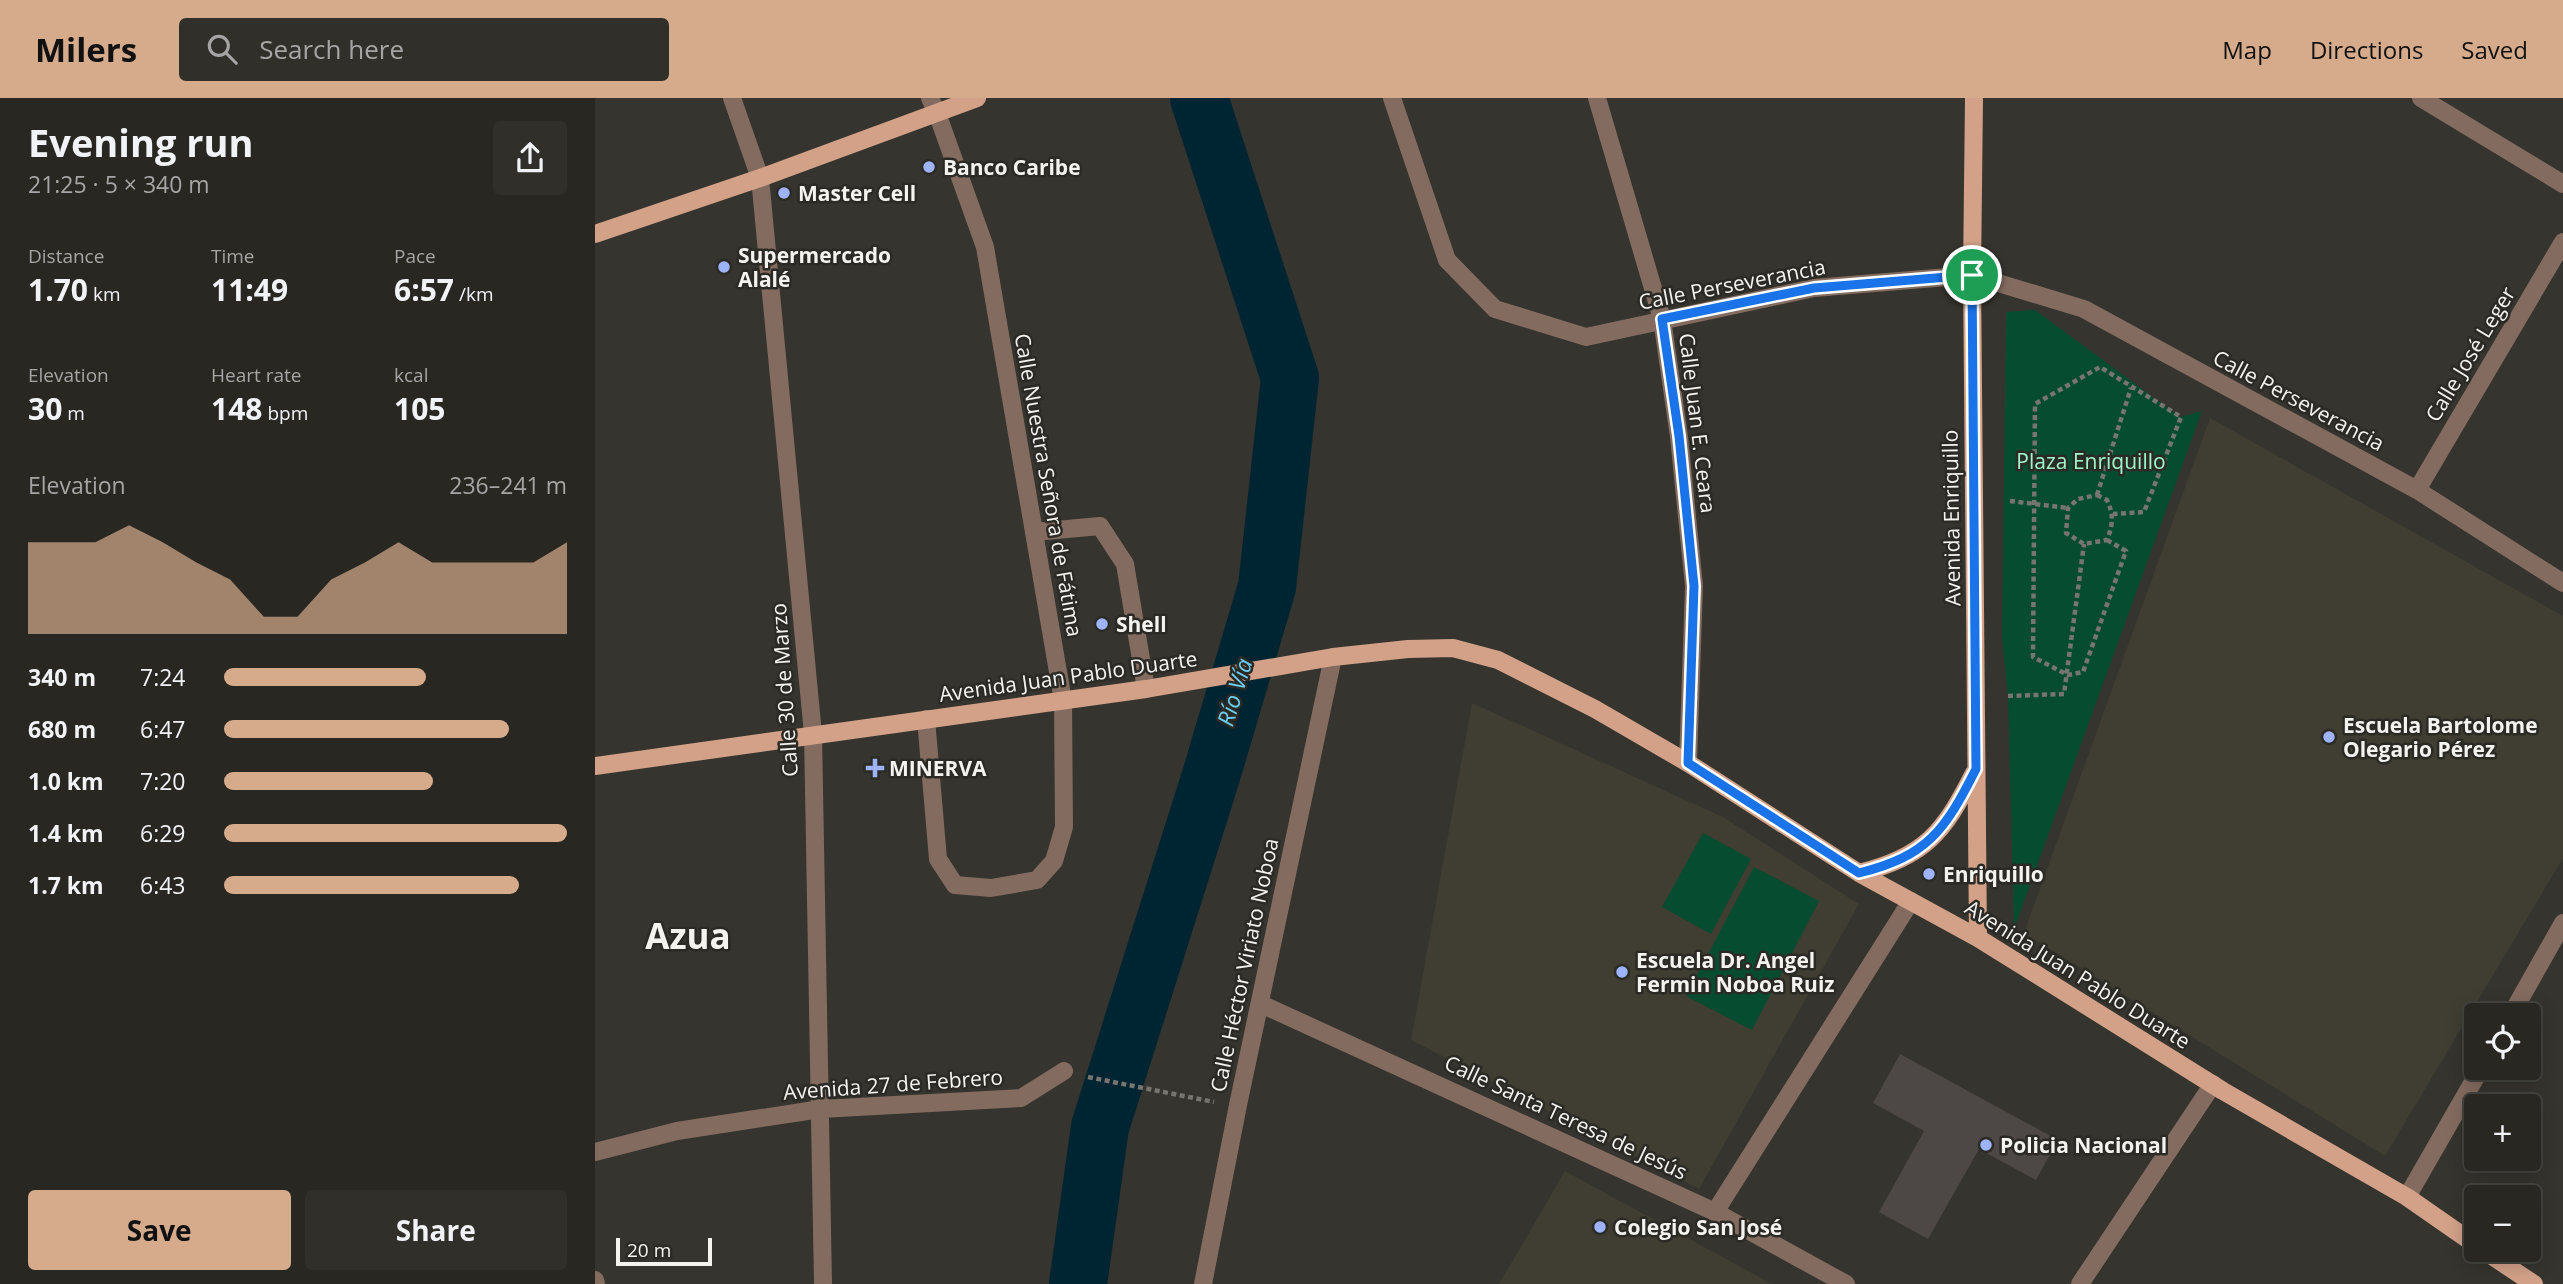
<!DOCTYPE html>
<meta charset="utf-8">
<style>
:root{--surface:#282722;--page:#302f2a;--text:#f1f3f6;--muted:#a5a5a5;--line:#444440;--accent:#d6ab8b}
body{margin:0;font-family:"Open Sans",sans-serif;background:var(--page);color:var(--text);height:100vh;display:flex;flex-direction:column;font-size:26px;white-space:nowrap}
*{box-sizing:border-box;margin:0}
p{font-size:23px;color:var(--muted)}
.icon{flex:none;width:38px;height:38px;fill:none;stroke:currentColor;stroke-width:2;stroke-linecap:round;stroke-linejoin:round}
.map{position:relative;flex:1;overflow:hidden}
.panel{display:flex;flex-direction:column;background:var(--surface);width:595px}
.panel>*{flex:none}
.controls{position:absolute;left:1869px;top:905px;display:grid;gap:14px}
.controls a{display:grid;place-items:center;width:77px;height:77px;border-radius:7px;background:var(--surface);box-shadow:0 4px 18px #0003,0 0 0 2px var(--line);font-size:35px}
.scale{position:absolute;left:21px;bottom:18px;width:96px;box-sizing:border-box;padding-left:7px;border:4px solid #f4f3f0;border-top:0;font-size:19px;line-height:24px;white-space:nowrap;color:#f4f3f0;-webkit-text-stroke:5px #2b2a25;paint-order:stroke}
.pin{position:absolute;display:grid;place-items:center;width:60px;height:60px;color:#fff;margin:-30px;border:4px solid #fff;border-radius:50%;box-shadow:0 2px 7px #0007}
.round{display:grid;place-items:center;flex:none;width:74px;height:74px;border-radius:7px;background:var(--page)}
.summary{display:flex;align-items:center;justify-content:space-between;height:119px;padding:0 28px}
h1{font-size:38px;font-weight:700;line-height:52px}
.figures{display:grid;grid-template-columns:repeat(3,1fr);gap:10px;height:119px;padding:7px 28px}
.figures div{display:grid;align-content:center}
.figures b{font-size:30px;font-weight:700}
.figures small{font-size:19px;font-weight:400}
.figures p{font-size:19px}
.chart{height:196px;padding:14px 28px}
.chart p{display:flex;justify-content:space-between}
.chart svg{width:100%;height:126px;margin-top:7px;fill:var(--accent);opacity:.7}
.button{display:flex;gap:14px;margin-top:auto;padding:14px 28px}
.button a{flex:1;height:80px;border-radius:7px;background:var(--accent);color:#111;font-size:28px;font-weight:700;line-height:80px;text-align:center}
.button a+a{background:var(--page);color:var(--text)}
ul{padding:0 28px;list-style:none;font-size:23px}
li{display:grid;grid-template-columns:112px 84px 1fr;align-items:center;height:52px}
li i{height:18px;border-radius:9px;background:var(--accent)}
header{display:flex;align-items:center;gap:42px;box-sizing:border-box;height:98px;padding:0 35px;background:var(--accent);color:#111}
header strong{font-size:33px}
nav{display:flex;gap:38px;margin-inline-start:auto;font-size:24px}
.search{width:490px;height:63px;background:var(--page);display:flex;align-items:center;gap:18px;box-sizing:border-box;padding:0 24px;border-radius:7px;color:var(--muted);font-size:26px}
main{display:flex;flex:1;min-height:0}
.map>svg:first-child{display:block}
.built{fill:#403d32}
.green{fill:#054c31}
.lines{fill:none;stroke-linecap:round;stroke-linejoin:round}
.river{stroke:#002532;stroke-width:58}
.building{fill:#4d4845}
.path{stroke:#767570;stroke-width:4.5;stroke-dasharray:5 3.5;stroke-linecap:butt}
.lane{stroke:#836b5f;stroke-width:18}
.street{stroke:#836b5f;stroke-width:18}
.primary{stroke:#d2a188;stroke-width:18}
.route-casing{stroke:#fff;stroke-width:14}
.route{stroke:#1a73e8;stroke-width:9}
.poi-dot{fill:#9eb3fd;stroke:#2b2a25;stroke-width:2.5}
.labels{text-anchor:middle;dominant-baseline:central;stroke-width:5;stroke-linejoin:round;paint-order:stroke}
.poi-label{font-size:21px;font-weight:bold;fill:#f4f3f0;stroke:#2b2a25;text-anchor:start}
.street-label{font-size:21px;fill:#f4f3f0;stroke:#2b2a25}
.park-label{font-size:21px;fill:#9df9ca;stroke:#2b2a25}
.water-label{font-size:23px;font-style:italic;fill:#68d0f6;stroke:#2b2a25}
.town-label{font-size:35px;font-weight:bold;fill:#f4f3f0;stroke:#2b2a25}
</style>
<header>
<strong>Milers</strong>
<div class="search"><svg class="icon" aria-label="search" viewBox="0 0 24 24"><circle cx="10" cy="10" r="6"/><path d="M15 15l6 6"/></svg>Search here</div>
<nav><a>Map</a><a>Directions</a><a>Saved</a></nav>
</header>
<main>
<section class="panel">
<div class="summary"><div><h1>Evening run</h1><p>21:25 · 5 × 340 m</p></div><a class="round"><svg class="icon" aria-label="share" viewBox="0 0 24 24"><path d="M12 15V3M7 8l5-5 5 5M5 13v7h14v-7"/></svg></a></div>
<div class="figures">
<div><p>Distance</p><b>1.70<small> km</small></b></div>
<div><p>Time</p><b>11:49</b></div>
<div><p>Pace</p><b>6:57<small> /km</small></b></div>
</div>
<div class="figures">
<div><p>Elevation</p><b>30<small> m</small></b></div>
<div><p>Heart rate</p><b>148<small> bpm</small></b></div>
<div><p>kcal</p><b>105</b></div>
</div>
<div class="chart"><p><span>Elevation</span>236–241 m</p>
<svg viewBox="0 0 160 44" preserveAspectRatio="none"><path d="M0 44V12L10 12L20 12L30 6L40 12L50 19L60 25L70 38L80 38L90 25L100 19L110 12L120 19L130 19L140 19L150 19L160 12V44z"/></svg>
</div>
<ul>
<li><b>340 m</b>7:24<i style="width:59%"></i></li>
<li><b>680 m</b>6:47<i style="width:83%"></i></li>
<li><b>1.0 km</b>7:20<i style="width:61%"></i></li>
<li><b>1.4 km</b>6:29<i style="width:100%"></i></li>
<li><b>1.7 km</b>6:43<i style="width:86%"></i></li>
</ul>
<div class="button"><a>Save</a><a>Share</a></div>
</section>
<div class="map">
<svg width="1968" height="1186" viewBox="0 0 1968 1186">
<rect width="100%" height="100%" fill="#35342e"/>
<path class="built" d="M 1615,320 L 1968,518 L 1968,760 L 1790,1058 L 1429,835 Z
M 877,605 L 1128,719 L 1264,806 L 1104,1091 L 816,942 Z
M 970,1073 L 1177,1186 L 904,1186 Z"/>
<path class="green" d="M 1440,212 L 1585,319 L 1607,313 L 1419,831 L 1413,598 L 1407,540 L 1411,214 Z
M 1108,735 L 1156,761 L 1116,836 L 1067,809 Z
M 1159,769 L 1224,803 L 1157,932 L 1091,898 Z"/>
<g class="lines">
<path class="river" d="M 483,1186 L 505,1029 L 616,678 L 672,489 L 695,280 L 604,0"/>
</g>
<path class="building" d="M 1305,956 L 1463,1042 L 1441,1082 L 1384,1051 L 1333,1141 L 1284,1114 L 1329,1033 L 1278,1005 Z"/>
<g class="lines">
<path class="path" d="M 1502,397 L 1512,402 C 1519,417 1518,426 1512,442 L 1489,446 L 1471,435 L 1473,410 L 1483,401 Z
M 1502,397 L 1536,290
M 1415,403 L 1473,410
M 1512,442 L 1531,453 L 1488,574 L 1473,577 L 1438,559 L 1440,306 L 1505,269 L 1586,319 L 1549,414 L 1518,416
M 1413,598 L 1469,596 L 1489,446
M 493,979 L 619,1004"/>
<path class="lane" d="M 440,434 L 505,428 L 530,466 L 551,591
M 331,621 L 343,761 L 360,787 L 396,790 L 442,782 L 459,763 L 469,729 L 468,603 L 390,149 L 342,15"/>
<path class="street" d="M 137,0 L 165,80 L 218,636 L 228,1186
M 335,0 L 342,15
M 797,0 L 852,162 L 900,211 L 991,239 L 1219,190 L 1377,177 L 1489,211 L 1822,392 L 1968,485
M 1002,0 L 1067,221 L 1084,339 L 1099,488 L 1093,665
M 1826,0 L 1968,86
M 1822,392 L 1968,144
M 666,906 L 1120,1114 L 1251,1186
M 1916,917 L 1968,825
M 0,1054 L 82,1033 L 226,1011 L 426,1000 L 469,973
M 1812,1099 L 1886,970
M 1120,1114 L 1316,803
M 0,1182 L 1,1186
M 608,1186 L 643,1007 L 738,559
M 1485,1186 L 1618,986"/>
<path class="primary" d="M 1379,0 L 1377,177 L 1383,840
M 0,136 L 165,80 L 382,0
M 0,668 L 551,591 L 738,559 L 813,551 L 858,550 L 903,562 L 1000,611 L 1093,665 L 1264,775 L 1383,840 L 1628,993 L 1812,1099 L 1881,1147
M 1264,775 C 1330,759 1349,734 1379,675
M 1888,1152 L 1939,1186"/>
</g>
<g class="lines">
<defs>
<path id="route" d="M 1377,177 L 1381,671 C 1350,732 1333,758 1264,775 L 1093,665 L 1099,488 L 1084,338 L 1067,221 L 1219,190 Z"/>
</defs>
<use href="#route" class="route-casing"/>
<use href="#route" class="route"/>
</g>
<g class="poi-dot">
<circle cx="334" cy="69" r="7"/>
<circle cx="189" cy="95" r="7"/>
<circle cx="129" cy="169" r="7"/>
<circle cx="507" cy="526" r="7"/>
<circle cx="1734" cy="639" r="7"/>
<path d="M276.5 659.5h7v7h7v7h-7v7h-7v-7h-7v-7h7z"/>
<circle cx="1334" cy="776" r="7"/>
<circle cx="1027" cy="874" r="7"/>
<circle cx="1391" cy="1047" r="7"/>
<circle cx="1005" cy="1129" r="7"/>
</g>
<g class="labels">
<g class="poi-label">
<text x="348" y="69">Banco Caribe</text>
<text x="203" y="95">Master Cell</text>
<text x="143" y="157">Supermercado<tspan x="143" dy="24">Alalé</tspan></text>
<text x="521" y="526">Shell</text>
<text x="1748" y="627">Escuela Bartolome<tspan x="1748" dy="24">Olegario Pérez</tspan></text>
<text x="294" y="670">MINERVA</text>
<text x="1348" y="776">Enriquillo</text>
<text x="1041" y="862">Escuela Dr. Angel<tspan x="1041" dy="24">Fermin Noboa Ruiz</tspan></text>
<text x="1405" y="1047">Policia Nacional</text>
<text x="1019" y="1129">Colegio San José</text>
</g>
<g class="street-label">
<text transform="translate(1137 186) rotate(-11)">Calle Perseverancia</text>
<text transform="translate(1875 256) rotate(-59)">Calle José Leger</text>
<text transform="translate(1704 302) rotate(28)">Calle Perseverancia</text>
<text transform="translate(1103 325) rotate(83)">Calle Juan E. Ceara</text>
<text transform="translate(454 387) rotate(80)">Calle Nuestra Señora de Fátima</text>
<text transform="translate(1356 420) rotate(-91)">Avenida Enriquillo</text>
<text transform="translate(473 578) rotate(-8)">Avenida Juan Pablo Duarte</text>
<text transform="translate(189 592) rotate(-94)">Calle 30 de Marzo</text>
<text transform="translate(649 867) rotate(-78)">Calle Héctor Viriato Noboa</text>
<text transform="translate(1483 876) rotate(32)">Avenida Juan Pablo Duarte</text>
<text transform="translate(298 986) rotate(-4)">Avenida 27 de Febrero</text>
<text transform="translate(971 1019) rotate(25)">Calle Santa Teresa de Jesús</text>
</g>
<g class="park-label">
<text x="1496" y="363">Plaza Enriquillo</text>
</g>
<g class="water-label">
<text transform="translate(639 594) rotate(-73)">Río Vía</text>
</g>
<g class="town-label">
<text x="93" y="837">Azua</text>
</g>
</g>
</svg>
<div class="controls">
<a><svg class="icon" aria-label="locate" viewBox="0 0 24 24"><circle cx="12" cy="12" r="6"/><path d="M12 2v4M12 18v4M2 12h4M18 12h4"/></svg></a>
<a>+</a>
<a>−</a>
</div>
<div class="scale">20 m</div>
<div class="pin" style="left:1377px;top:177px;background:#1e9e55"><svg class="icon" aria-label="arrive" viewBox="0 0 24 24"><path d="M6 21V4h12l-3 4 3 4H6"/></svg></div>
</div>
</main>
